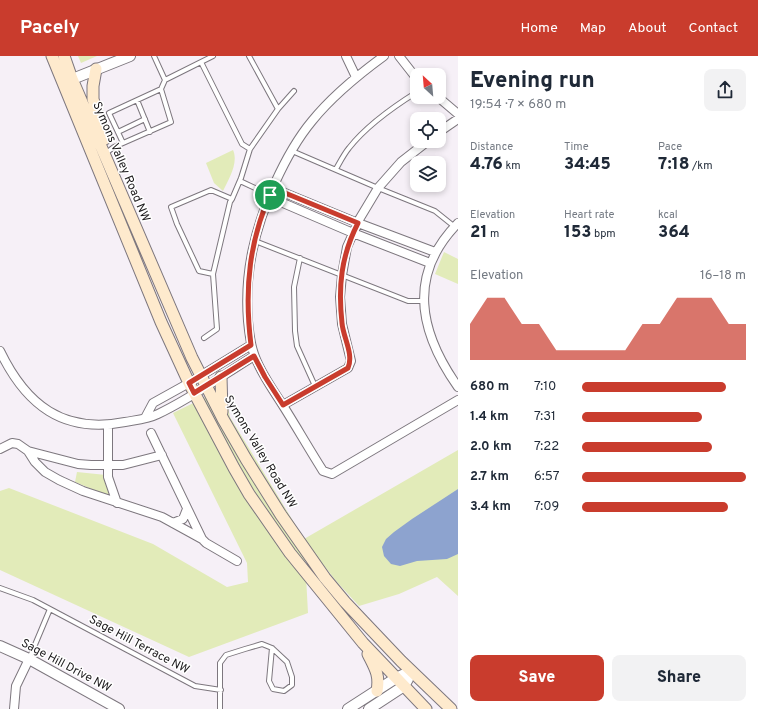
<!DOCTYPE html>
<meta charset="utf-8">
<style>
:root{--surface:#fff;--page:#f2f2f3;--text:#1f2937;--muted:#747a83;--accent:#c93c2d}
body{margin:0;font-family:Overpass,sans-serif;background:var(--page);color:var(--text);height:100vh;display:flex;flex-direction:column;font-size:15px;white-space:nowrap}
*{box-sizing:border-box;margin:0}
p{font-size:13px;color:var(--muted)}
.icon{flex:none;width:22px;height:22px;fill:none;stroke:currentColor;stroke-width:2;stroke-linecap:round;stroke-linejoin:round}
.map{position:relative;flex:1;overflow:hidden}
.drawer{display:flex;flex-direction:column;background:var(--surface);width:300px}
.drawer>*{flex:none}
.needle{width:26px;rotate:334deg}
.controls{position:absolute;left:410px;top:12px;display:grid;gap:8px}
.controls a{display:grid;place-items:center;width:36px;height:36px;border-radius:8px;background:var(--surface);box-shadow:0 2px 6px #0003;font-size:20px}
.pin{position:absolute;display:grid;place-items:center;width:34px;height:34px;color:#fff;margin:-17px;border:2px solid #fff;border-radius:50%;box-shadow:0 1px 4px #0007}
.round{display:grid;place-items:center;flex:none;width:42px;height:42px;border-radius:8px;background:var(--page)}
.headline{display:flex;align-items:center;justify-content:space-between;height:68px;padding:0 12px}
h1{font-size:22px;font-weight:800;line-height:30px}
.metrics{display:grid;grid-template-columns:repeat(3,1fr);gap:6px;height:68px;padding:4px 12px}
.metrics div{display:grid;align-content:center}
.metrics b{font-size:17px;font-weight:800}
.metrics small{font-size:11px;font-weight:400}
.metrics p{font-size:11px}
.chart{height:112px;padding:8px 12px}
.chart p{display:flex;justify-content:space-between}
.chart svg{width:100%;height:72px;margin-top:4px;fill:var(--accent);opacity:.7}
.primary-button{display:flex;gap:8px;margin-top:auto;padding:8px 12px}
.primary-button a{flex:1;height:46px;border-radius:8px;background:var(--accent);color:#fff;font-size:16px;font-weight:800;line-height:46px;text-align:center}
.primary-button a+a{background:var(--page);color:var(--text)}
ul{padding:0 12px;list-style:none;font-size:13px}
li{display:grid;grid-template-columns:64px 48px 1fr;align-items:center;height:30px}
li i{height:10px;border-radius:5px;background:var(--accent)}
header{display:flex;align-items:center;gap:24px;box-sizing:border-box;height:56px;padding:0 20px;background:var(--accent);color:#fff}
header strong{font-size:19px}
nav{display:flex;gap:22px;margin-inline-start:auto;font-size:14px}
main{display:flex;flex:1;min-height:0}
.map>svg:first-child{display:block}
.green{fill:#e2ebb9}
.water{fill:#8da3cf}
.lines{fill:none;stroke-linecap:round;stroke-linejoin:round}
.service-casing{stroke:#7d777e;stroke-width:6}
.minor-casing{stroke:#7d777e;stroke-width:10}
.tertiary-casing{stroke:#7d777e;stroke-width:12}
.secondary-casing{stroke:#7d777e;stroke-width:13}
.service{stroke:#fff;stroke-width:4}
.minor{stroke:#fff;stroke-width:8}
.tertiary{stroke:#fff;stroke-width:10}
.secondary{stroke:#feeacd;stroke-width:11}
.route-casing{stroke:#fff;stroke-width:8}
.route{stroke:#c93c2d;stroke-width:5}
.labels{text-anchor:middle;dominant-baseline:central;stroke-width:3;stroke-linejoin:round;paint-order:stroke}
.street-label{font-size:12px;fill:#1b191b;stroke:#fff}
</style>
<header>
<strong>Pacely</strong>
<nav><a>Home</a><a>Map</a><a>About</a><a>Contact</a></nav>
</header>
<main>
<div class="map">
<svg width="458" height="653" viewBox="0 0 458 653">
<rect width="100%" height="100%" fill="#f6f0f7"/>
<path class="green" d="M 78,0 L 97,0 L 81,7 Z
M 233,94 C 239,107 228,124 223,135 L 214,127 L 206,107 Z
M 444,196 L 458,203 L 458,228 L 435,218 Z
M 224,332 L 230,361 L 304,483 L 458,394 L 458,540 L 437,521 L 399,538 L 359,550 L 336,525 L 304,484 L 308,557 L 189,601 L 0,514 L 0,435 L 9,432 L 153,488 L 227,531 L 248,526 L 247,507 L 173,357 Z
M 77,416 L 106,419 L 113,442 L 75,426 Z"/>
<path class="water" d="M 458,433 L 458,498 L 447,503 L 417,505 L 400,510 L 391,508 L 384,500 L 382,491 L 386,483 L 394,476 L 412,463 Z"/>
<g class="lines">
<defs>
<path id="service" d="M 249,0 L 278,53
M 201,6 L 242,88 L 250,93
M 165,24 L 213,0
M 137,44 L 150,76
M 118,76 L 145,63
M 123,87 L 109,57 L 161,33
M 292,95 L 378,132 L 435,155 L 455,171
M 106,97 L 114,91 L 171,66 L 161,33 L 165,24 L 154,0
M 336,113 C 340,106 344,98 349,92 C 367,69 393,51 417,36
M 240,125 L 270,139
M 232,143 L 211,134 L 171,151 L 177,168 L 199,215 L 213,218 L 230,146 L 232,143 L 241,122 L 250,93 L 278,53 L 294,35
M 255,185 L 408,245 L 424,245
M 300,202 L 294,231 L 295,275 L 297,290 L 315,330
M 204,282 L 217,273 L 213,218
M 0,532 L 33,544 L 195,630 L 221,634
M 29,603 L 50,553
M 220,653 L 220,607 L 226,599 L 245,593 L 262,588 L 272,592 L 287,606 L 292,621 L 292,629 L 284,635 L 273,633 L 269,625 L 272,592"/>
<path id="minor" d="M 346,0 L 356,21
M 384,0 C 358,19 333,39 312,65 C 297,83 285,105 275,127 C 255,172 244,216 248,265 C 249,276 250,287 254,298 C 260,316 272,332 282,348 C 296,370 309,393 323,415 L 332,418 L 458,344
M 399,0 L 417,23
M 438,41 L 458,58
M 439,76 L 458,63
M 273,132 L 358,167 L 435,196
M 269,141 L 353,177 L 430,207
M 458,167 C 407,219 419,276 458,331
M 0,295 C 26,349 63,378 125,366 C 136,364 148,363 158,358 C 192,342 223,319 254,300
M 283,349 L 348,312 L 351,305 L 342,268 L 340,241 L 342,219 L 347,191 L 360,162 L 378,132 L 401,106 L 428,85
M 145,362 L 153,347 L 189,327 L 251,289
M 108,369 L 108,421 L 117,447
M 151,377 L 202,483
M 0,393 L 12,387 L 18,388 L 28,395 L 78,408 L 91,409 L 123,409 L 162,399
M 28,395 L 35,406 L 45,416 L 59,424 L 83,435 L 162,461 L 202,483 L 206,487 L 237,505
M 173,467 L 183,463 L 187,453
M 14,653 L 16,630 L 29,603"/>
<path id="tertiary" d="M 65,26 L 130,0
M 0,590 L 29,603 L 119,653
M 348,653 L 396,622 L 411,615
M 369,653 L 404,630 L 408,623"/>
<path id="secondary" d="M 52,0 L 161,266 L 189,327 L 234,412 L 249,438 L 290,497 L 363,587 L 426,653
M 64,0 L 72,23 L 192,302 L 223,363 L 246,403 L 281,459 L 325,522 L 345,546 L 401,605 L 451,653
M 96,13 L 93,30 L 93,43 L 105,83
M 221,321 L 222,356
M 368,598 C 375,612 380,619 377,635"/>
</defs>
<use href="#service" class="service-casing"/>
<use href="#minor" class="minor-casing"/>
<use href="#tertiary" class="tertiary-casing"/>
<use href="#secondary" class="secondary-casing"/>
<use href="#service" class="service"/>
<use href="#minor" class="minor"/>
<use href="#tertiary" class="tertiary"/>
<use href="#secondary" class="secondary"/>
</g>
<g class="lines">
<defs>
<path id="route" d="M 273,132 L 358,167 C 341,200 338,231 342,267 C 343,281 354,298 348,312 L 283,349 L 265,321 L 254,300 L 194,337 L 189,327 L 251,289 C 244,233 249,183 273,132 Z"/>
</defs>
<use href="#route" class="route-casing"/>
<use href="#route" class="route"/>
</g>
<g class="labels">
<g class="street-label">
<text transform="translate(121 106) rotate(67)">Symons Valley Road NW</text>
<text transform="translate(260 396) rotate(59)">Symons Valley Road NW</text>
<text transform="translate(139 589) rotate(28)">Sage Hill Terrace NW</text>
<text transform="translate(66 610) rotate(28)">Sage Hill Drive NW</text>
</g>
</g>
</svg>
<div class="controls">
<a><svg class="needle" viewBox="-14 -14 28 28"><path d="M0-13l5 13h-10z" fill="#e53935"/><path d="M0 13l5-13h-10z" fill="#747a83"/></svg></a>
<a><svg class="icon" aria-label="locate" viewBox="0 0 24 24"><circle cx="12" cy="12" r="6"/><path d="M12 2v4M12 18v4M2 12h4M18 12h4"/></svg></a>
<a><svg class="icon" aria-label="layers" viewBox="0 0 24 24"><path d="M12 4l9 5-9 5-9-5zM3 14l9 5 9-5"/></svg></a>
</div>
<div class="pin" style="left:270px;top:139px;background:#1e9e55"><svg class="icon" aria-label="arrive" viewBox="0 0 24 24"><path d="M6 21V4h12l-3 4 3 4H6"/></svg></div>
</div>
<section class="drawer">
<div class="headline"><div><h1>Evening run</h1><p>19:54 · 7 × 680 m</p></div><a class="round"><svg class="icon" aria-label="share" viewBox="0 0 24 24"><path d="M12 15V3M7 8l5-5 5 5M5 13v7h14v-7"/></svg></a></div>
<div class="metrics">
<div><p>Distance</p><b>4.76<small> km</small></b></div>
<div><p>Time</p><b>34:45</b></div>
<div><p>Pace</p><b>7:18<small> /km</small></b></div>
</div>
<div class="metrics">
<div><p>Elevation</p><b>21<small> m</small></b></div>
<div><p>Heart rate</p><b>153<small> bpm</small></b></div>
<div><p>kcal</p><b>364</b></div>
</div>
<div class="chart"><p><span>Elevation</span>16–18 m</p>
<svg viewBox="0 0 160 44" preserveAspectRatio="none"><path d="M0 44V22L10 6L20 6L30 22L40 22L50 38L60 38L70 38L80 38L90 38L100 22L110 22L120 6L130 6L140 6L150 22L160 22V44z"/></svg>
</div>
<ul>
<li><b>680 m</b>7:10<i style="width:88%"></i></li>
<li><b>1.4 km</b>7:31<i style="width:73%"></i></li>
<li><b>2.0 km</b>7:22<i style="width:79%"></i></li>
<li><b>2.7 km</b>6:57<i style="width:100%"></i></li>
<li><b>3.4 km</b>7:09<i style="width:89%"></i></li>
</ul>
<div class="primary-button"><a>Save</a><a>Share</a></div>
</section>
</main>
